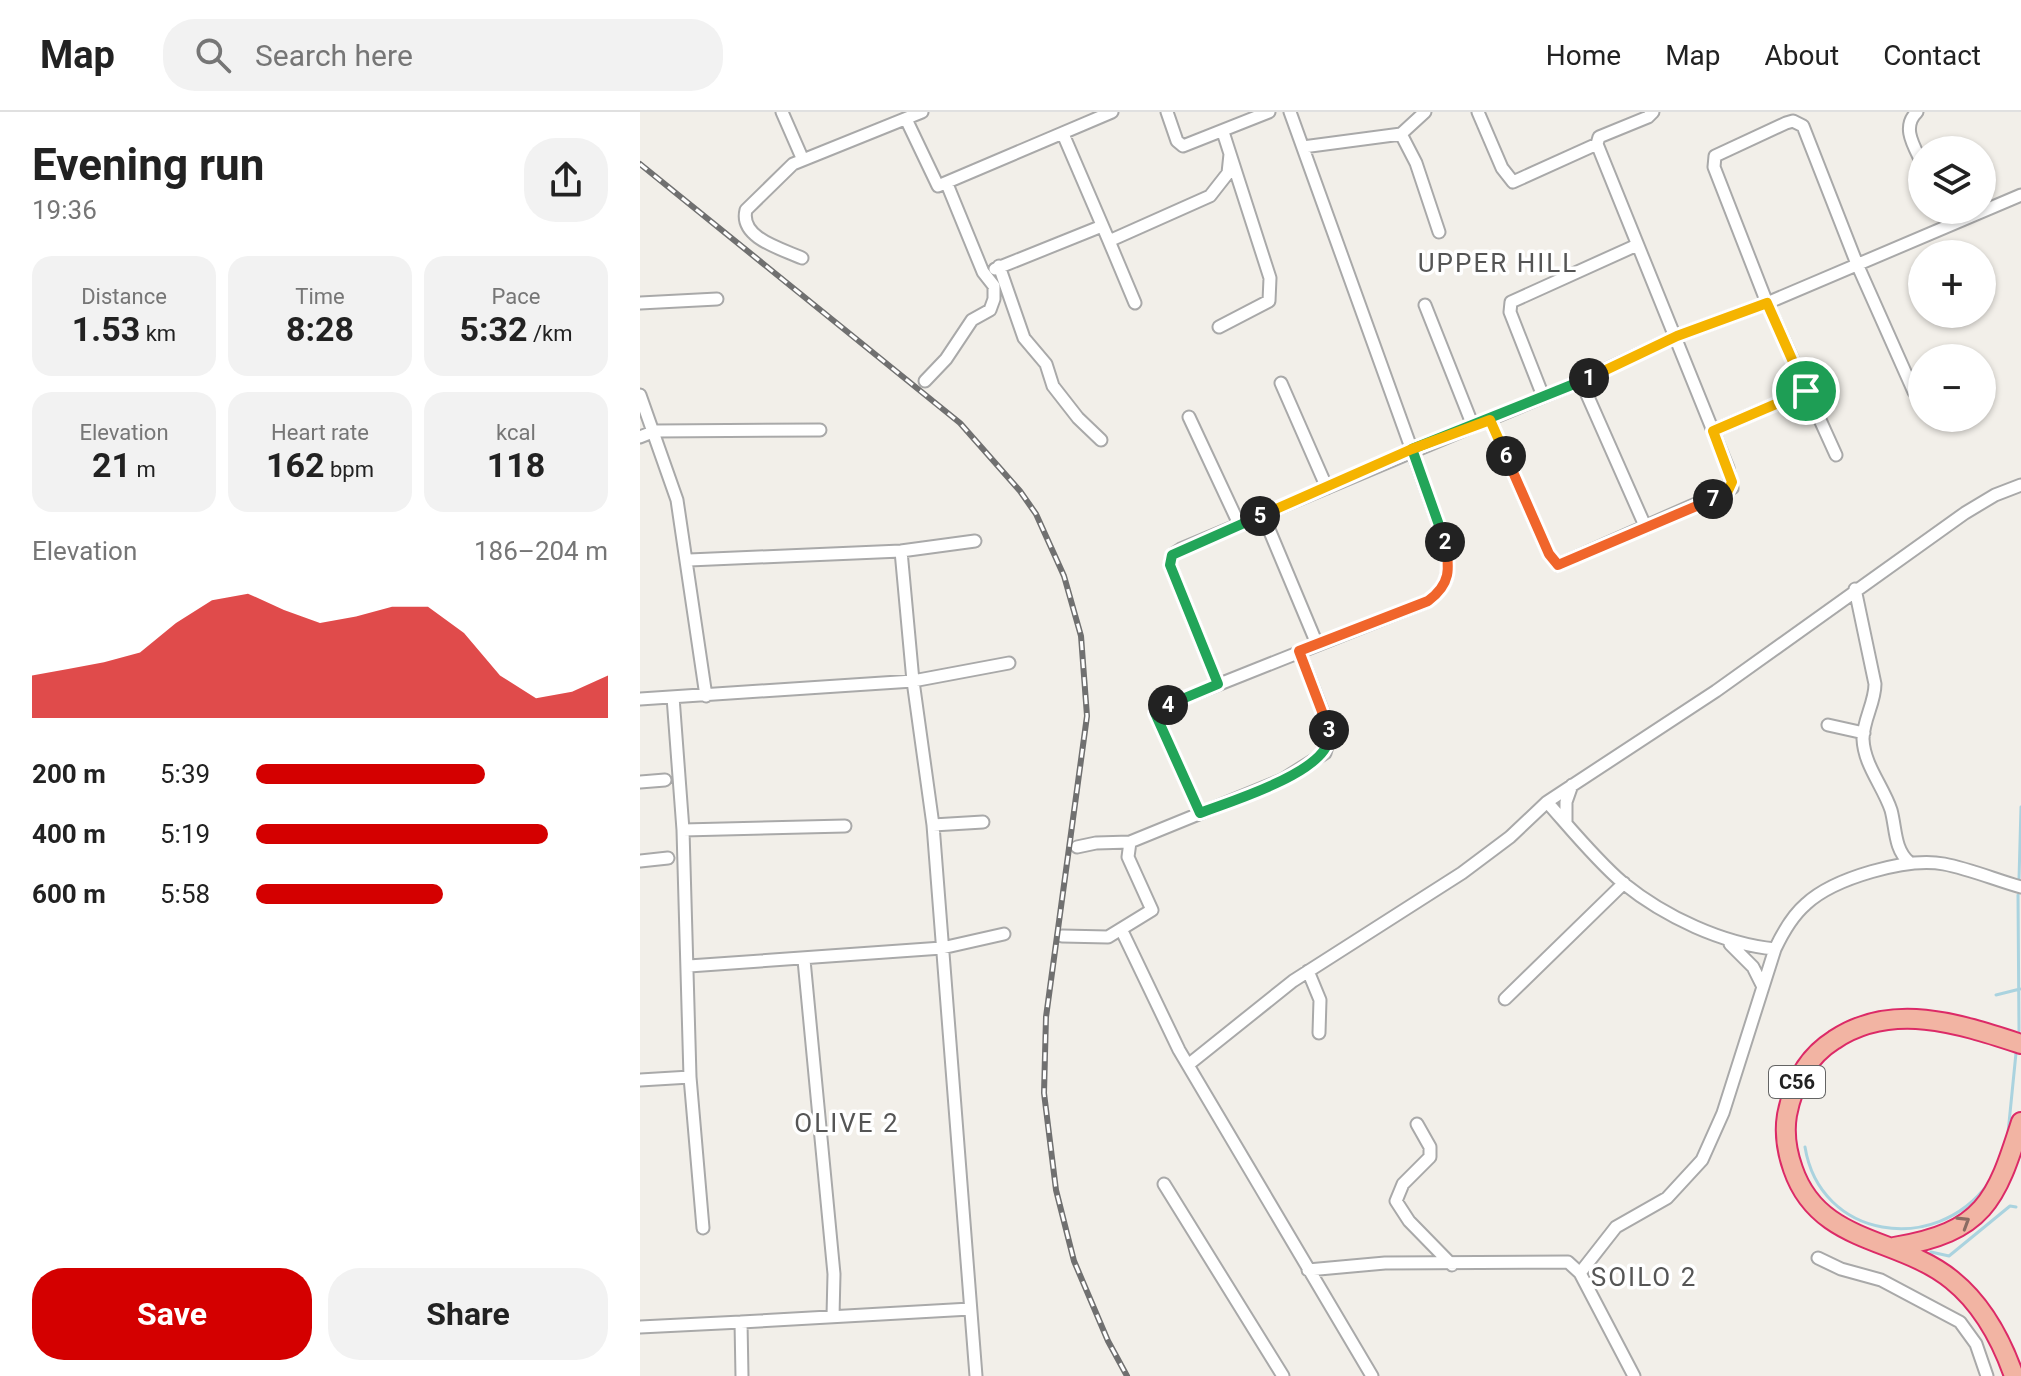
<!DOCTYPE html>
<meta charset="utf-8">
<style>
:root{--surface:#fff;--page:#f2f2f2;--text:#222;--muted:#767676;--line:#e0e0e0;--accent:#d40000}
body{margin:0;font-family:Roboto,sans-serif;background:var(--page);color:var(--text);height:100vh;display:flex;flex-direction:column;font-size:30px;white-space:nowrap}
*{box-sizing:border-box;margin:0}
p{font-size:26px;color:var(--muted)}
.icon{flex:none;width:44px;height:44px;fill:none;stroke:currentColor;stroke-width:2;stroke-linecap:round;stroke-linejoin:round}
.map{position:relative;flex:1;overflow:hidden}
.panel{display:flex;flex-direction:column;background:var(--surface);width:640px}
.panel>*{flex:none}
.fabs{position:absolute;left:1268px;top:24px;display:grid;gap:16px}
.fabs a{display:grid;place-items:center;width:88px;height:88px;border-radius:50%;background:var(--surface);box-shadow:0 2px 6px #0004;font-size:40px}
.pin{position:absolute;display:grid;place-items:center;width:68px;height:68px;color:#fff;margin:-34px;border:4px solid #fff;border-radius:50%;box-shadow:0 2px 8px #0007}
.km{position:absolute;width:40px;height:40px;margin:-20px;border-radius:50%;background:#222;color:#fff;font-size:22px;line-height:40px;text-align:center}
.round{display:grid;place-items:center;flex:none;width:84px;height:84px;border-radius:32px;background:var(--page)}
.overview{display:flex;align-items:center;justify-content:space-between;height:136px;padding:0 32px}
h1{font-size:44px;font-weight:700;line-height:60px}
.stats{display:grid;grid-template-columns:repeat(3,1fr);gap:12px;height:136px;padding:8px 32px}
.stats div{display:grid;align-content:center;border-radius:20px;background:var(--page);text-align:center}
.stats b{font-size:34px;font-weight:700}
.stats small{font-size:22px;font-weight:400}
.stats p{font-size:22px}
.chart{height:224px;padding:16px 32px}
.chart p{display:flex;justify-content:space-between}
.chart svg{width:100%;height:144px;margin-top:8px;fill:var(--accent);opacity:.7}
.action{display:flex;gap:16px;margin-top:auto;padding:16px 32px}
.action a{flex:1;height:92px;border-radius:32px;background:var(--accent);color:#fff;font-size:32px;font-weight:700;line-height:92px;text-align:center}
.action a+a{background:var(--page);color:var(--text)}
ul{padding:0 32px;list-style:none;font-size:26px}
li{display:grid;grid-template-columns:128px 96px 1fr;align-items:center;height:60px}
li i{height:20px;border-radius:10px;background:var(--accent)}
header{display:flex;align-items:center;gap:48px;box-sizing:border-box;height:112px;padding:0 40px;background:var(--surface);border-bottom:2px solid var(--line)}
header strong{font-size:38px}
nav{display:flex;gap:44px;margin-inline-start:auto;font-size:28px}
.search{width:560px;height:72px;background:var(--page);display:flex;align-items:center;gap:20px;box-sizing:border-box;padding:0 28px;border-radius:32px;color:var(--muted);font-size:30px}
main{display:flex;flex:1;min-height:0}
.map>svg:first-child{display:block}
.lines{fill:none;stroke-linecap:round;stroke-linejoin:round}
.stream{stroke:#aad3df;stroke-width:3}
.minor-casing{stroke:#a9a9a9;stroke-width:15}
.trunk-casing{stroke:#dc2a67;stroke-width:22}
.minor{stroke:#fff;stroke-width:11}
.trunk{stroke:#f2b4a3;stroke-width:18}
.rail-casing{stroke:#707070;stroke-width:6}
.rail{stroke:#fff;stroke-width:3;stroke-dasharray:9;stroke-linecap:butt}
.oneway{stroke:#8a6b62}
.split-1-casing{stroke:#fff;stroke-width:16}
.split-2-casing{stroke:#fff;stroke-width:16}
.split-3-casing{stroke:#fff;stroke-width:16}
.split-4-casing{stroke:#fff;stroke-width:16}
.split-5-casing{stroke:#fff;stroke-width:16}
.split-6-casing{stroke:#fff;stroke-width:16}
.split-7-casing{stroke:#fff;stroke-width:16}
.split-8-casing{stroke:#fff;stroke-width:16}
.split-1{stroke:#f5b400;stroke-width:10}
.split-2{stroke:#22a559;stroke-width:10}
.split-3{stroke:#f0652b;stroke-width:10}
.split-4{stroke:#22a559;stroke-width:10}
.split-5{stroke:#22a559;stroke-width:10}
.split-6{stroke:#f5b400;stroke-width:10}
.split-7{stroke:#f0652b;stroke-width:10}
.split-8{stroke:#f5b400;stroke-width:10}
.labels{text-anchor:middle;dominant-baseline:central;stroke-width:7;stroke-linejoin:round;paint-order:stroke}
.shield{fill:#fff;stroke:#646464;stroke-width:2}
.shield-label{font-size:20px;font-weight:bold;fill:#222}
.quarter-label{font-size:26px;letter-spacing:2px;fill:#555;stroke:#fff}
</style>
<header>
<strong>Map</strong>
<div class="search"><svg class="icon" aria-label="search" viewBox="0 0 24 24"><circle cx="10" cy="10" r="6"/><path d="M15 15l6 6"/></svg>Search here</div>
<nav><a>Home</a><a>Map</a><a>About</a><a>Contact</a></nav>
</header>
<main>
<section class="panel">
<div class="overview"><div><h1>Evening run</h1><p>19:36</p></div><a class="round"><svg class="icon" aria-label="share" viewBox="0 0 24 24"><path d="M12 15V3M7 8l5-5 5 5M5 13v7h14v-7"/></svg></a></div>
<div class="stats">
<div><p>Distance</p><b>1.53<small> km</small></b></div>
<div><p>Time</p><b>8:28</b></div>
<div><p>Pace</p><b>5:32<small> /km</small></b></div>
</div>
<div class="stats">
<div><p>Elevation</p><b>21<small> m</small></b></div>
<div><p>Heart rate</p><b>162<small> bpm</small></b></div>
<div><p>kcal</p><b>118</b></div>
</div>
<div class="chart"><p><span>Elevation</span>186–204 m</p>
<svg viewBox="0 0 160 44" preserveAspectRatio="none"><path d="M0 44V31L10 29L20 27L30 24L40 15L50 8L60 6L70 11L80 15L90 13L100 10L110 10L120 18L130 31L140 38L150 36L160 31V44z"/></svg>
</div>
<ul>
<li><b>200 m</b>5:39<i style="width:65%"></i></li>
<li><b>400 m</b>5:19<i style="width:83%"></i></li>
<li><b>600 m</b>5:58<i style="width:53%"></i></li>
</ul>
<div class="action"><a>Save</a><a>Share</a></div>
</section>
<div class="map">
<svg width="1381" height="1264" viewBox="0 0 1381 1264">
<rect width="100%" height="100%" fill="#f2efe9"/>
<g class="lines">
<path class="stream" d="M 1379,767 L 1381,695
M 1378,783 L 1379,919
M 1356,883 L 1380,877
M 1368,1021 L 1376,941
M 1165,1035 C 1180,1127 1295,1144 1348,1072
M 1291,1140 L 1309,1144 L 1370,1094 L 1376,1095"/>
<defs>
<path id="minor" d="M 142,0 L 163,48
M 527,0 L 537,29 L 543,34 L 629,0
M 838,0 L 862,56 L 873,70 L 957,32
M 1277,0 C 1261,15 1274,34 1282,51
M 266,7 L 298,74 L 472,0
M 423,22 L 469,129 L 570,84 L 588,61 L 590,42
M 761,22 L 776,51 L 799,120
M 663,35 L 761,22 L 785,0
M 1304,98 L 1311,111
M 469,129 L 495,191
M 162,146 C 142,137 99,126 106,98 L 153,52 L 282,0
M 359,154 L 384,226 L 406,252 L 413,274 L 438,306 L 461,328
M 355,157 L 462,114
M 0,191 L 77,187
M 785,193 L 833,314
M 579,215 L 629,189 L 630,166 L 583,20
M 285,269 L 306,247 L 332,208 L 350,198 L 354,187 L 354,174 L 343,160 L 307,72
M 941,269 L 1006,416
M 641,271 L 687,376
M 0,283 L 37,388 L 66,584
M 903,284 L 870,200 L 871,190 L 997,133
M 549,305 L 599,412
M 850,308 L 909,442 L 918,453 L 1092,376 L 1088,356 L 957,32 L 959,25 L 1008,5 L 1013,0
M 1073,319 L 1166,279
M 0,325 L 15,319 L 180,318
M 1196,343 L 1127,191 L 1074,55 L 1075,44 L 1146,11 L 1153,9 L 1163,14 L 1217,152 L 1274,280
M 623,403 L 677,532
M 261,439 L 273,569 L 293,713 L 336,1264
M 49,448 L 261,439 L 335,429
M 1215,477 L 1235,572 C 1235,591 1223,608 1223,627 C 1224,653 1243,674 1251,698 C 1256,716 1254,737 1269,750
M 578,572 L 530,453 L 532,443 L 541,437 L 941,269 L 1037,224 L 1127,191 L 1381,83
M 33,585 L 43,718 L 50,965 L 63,1116
M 0,587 L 273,569 L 369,551
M 1188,613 L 1224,621
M 0,670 L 25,668
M 907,690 C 931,717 956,748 983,771 C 1025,805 1083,832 1135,837
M 560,701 L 515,601 L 517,597 L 788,489 C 811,472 810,457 805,430 L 650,0
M 926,710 L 926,690 L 932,673
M 293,713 L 343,710
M 43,718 L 205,714
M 437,735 L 456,731 L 490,730 L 642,668 L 685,641 L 691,621 L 659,539
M 0,749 L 28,746
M 481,817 L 539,938 L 732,1264
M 422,824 L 468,825 L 512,798 L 488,745 L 490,730
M 1090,832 L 1113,855 L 1123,875
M 164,848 L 194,1162 L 193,1204
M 49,854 L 302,836 L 364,822
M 668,859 L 680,888 L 679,921
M 865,887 L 984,771
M 548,953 L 653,869 L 822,761 L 870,725 L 907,690 L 1076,579 L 1325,401 L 1355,383 L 1381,373
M 0,968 L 50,965
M 777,1012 L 790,1035 L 790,1045 L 763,1072 L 756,1089 L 769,1109 L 812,1153
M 524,1072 L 643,1264
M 1178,1146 L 1201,1157 L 1241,1168 L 1320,1210 L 1336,1232 L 1347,1264
M 668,1158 L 745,1151 L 928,1150 L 940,1161 L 994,1264
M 940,1161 L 976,1115 L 1027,1086 L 1062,1048 L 1083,1001 L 1135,837 C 1143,820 1152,804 1166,792 C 1194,766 1267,745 1304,752 C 1330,757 1356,768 1381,775
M 0,1215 L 101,1210
M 102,1264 L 101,1210 L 330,1197"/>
<path id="trunk" d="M 1254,1135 C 1344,1120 1356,1089 1381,1010
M 1374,1264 C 1361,1227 1343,1193 1312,1168 C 1258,1124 1179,1133 1153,1057 C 1147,1040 1144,1021 1147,1003 C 1153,972 1167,945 1194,928 C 1252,889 1320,912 1381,932"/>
</defs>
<use href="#minor" class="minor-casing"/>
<use href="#trunk" class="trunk-casing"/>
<use href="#minor" class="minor"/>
<use href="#trunk" class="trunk"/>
<defs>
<path id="rail" d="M 0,52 L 320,311 L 380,379 L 396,402 L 424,464 L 441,524 L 447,604 L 406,905 L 404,981 L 416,1078 L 434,1149 L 468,1229 L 487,1264"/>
</defs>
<use href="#rail" class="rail-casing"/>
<use href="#rail" class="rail"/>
</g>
<defs><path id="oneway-chevron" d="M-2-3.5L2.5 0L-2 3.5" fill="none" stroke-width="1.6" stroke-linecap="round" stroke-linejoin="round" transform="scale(2)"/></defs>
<use class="oneway" href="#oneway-chevron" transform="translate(1324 1110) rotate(-32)"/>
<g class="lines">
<defs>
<path id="split-1" d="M 949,266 L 1037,224 L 1127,191 L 1166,279"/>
<path id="split-2" d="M 805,430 L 772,337 L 949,266"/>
<path id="split-3" d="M 689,618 L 659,539 L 788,489 C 811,472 810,457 805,430"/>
<path id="split-4" d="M 528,593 L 515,601 L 560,701 C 590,689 698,658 689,618"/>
<path id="split-5" d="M 528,593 L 578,572 L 530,453 L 532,443 L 620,404"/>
<path id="split-6" d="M 620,404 L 772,337 L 850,308 L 866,344"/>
<path id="split-7" d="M 866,344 L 909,442 L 918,453 L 1073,387"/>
<path id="split-8" d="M 1073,387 L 1087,381 L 1092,370 L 1073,319 L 1166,279"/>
</defs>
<use href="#split-1" class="split-1-casing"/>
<use href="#split-2" class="split-2-casing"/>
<use href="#split-3" class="split-3-casing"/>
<use href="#split-4" class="split-4-casing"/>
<use href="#split-5" class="split-5-casing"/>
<use href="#split-6" class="split-6-casing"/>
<use href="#split-7" class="split-7-casing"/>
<use href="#split-8" class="split-8-casing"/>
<use href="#split-1" class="split-1"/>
<use href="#split-2" class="split-2"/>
<use href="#split-3" class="split-3"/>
<use href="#split-4" class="split-4"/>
<use href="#split-5" class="split-5"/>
<use href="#split-6" class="split-6"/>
<use href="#split-7" class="split-7"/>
<use href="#split-8" class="split-8"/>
</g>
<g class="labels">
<rect class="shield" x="1129" y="954" width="56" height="32" rx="6"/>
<g class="shield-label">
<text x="1157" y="970">C56</text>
</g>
<g class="quarter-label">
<text x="858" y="151">UPPER HILL</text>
<text x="207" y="1011">OLIVE 2</text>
<text x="1004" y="1165">SOILO 2</text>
</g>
</g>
</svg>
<div class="fabs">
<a><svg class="icon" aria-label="layers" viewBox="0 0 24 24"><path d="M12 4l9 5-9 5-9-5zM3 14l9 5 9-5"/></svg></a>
<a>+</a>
<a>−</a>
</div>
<div class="pin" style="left:1166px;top:279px;background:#1e9e55"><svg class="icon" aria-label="arrive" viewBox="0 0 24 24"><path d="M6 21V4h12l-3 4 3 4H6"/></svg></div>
<b class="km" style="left:949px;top:266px">1</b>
<b class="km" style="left:805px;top:430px">2</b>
<b class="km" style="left:689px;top:618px">3</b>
<b class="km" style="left:528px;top:593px">4</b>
<b class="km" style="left:620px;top:404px">5</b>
<b class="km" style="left:866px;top:344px">6</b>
<b class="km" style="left:1073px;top:387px">7</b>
</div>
</main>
